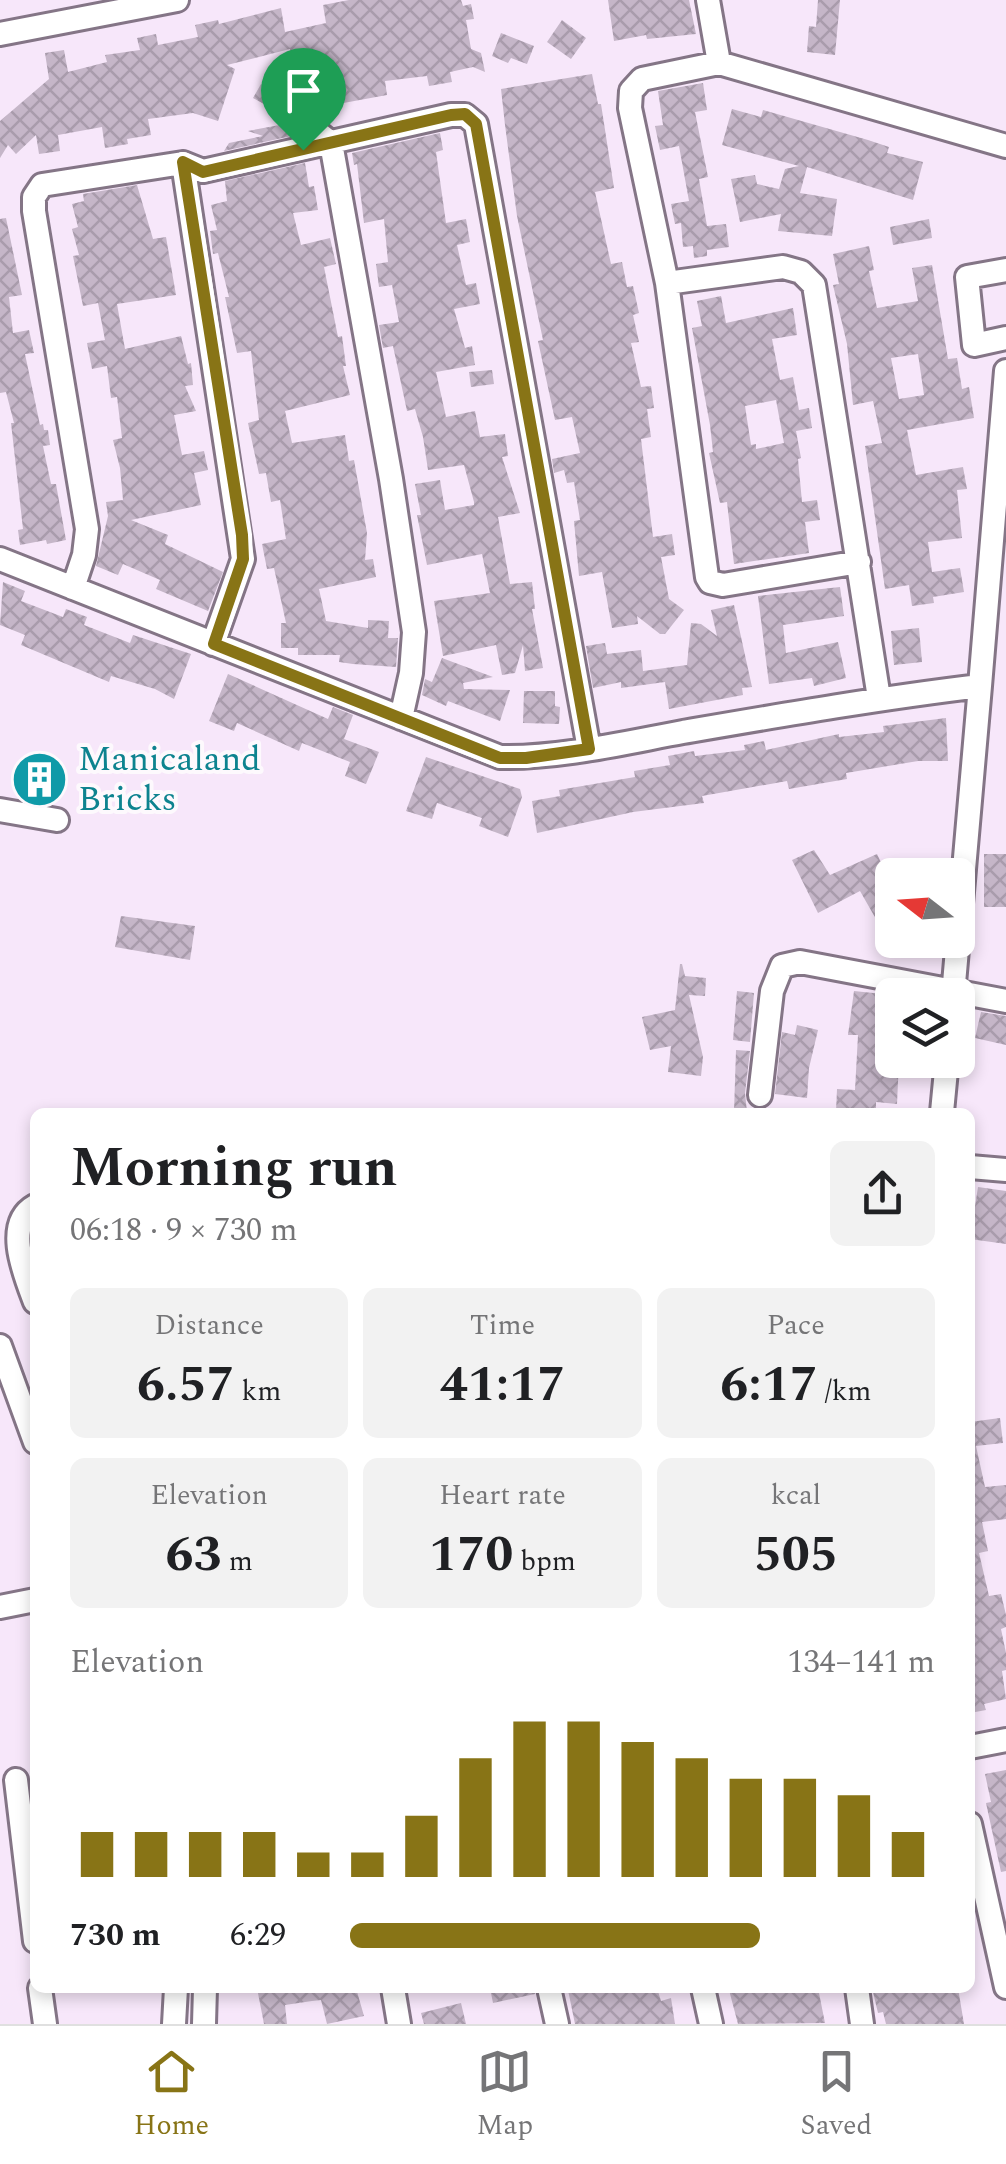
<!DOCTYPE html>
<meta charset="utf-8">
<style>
:root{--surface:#fff;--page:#f2f2f2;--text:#202124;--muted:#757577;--line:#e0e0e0;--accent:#887416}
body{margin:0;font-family:Spectral,serif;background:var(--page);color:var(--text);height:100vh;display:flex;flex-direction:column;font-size:38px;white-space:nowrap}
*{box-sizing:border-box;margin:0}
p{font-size:32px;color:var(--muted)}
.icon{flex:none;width:55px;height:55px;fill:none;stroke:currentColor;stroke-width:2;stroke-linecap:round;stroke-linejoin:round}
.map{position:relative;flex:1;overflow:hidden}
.panel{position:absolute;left:30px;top:1108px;width:945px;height:885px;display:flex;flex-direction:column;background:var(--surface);border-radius:15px;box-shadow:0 5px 15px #0003}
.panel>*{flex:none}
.needle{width:65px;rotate:287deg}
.controls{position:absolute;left:875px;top:858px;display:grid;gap:20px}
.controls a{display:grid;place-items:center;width:100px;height:100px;border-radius:15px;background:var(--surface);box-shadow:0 5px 15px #0003;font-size:50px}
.pin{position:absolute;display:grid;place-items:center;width:85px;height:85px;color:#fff;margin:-102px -42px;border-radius:50% 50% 50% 0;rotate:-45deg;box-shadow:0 0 10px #0007}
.pin .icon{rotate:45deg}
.round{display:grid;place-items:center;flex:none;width:105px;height:105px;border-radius:15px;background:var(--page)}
.headline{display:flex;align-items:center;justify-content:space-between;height:170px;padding:0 40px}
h1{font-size:55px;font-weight:700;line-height:75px}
.stats{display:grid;grid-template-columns:repeat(3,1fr);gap:15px;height:170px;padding:10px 40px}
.stats div{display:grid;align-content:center;border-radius:15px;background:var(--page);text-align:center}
.stats b{font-size:50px;font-weight:700}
.stats small{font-size:28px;font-weight:400}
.stats p{font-size:28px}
.chart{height:280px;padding:20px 40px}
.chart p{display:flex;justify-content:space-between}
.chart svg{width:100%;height:180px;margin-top:10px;stroke:var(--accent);stroke-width:6}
ul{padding:0 40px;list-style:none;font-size:32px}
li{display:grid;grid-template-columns:160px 120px 1fr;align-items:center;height:75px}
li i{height:25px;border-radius:12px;background:var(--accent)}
.tab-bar{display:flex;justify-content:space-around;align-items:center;height:140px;border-top:2px solid var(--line);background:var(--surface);font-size:28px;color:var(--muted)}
.tab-bar a{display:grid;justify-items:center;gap:5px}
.tab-bar .on{color:var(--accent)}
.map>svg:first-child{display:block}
.building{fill:url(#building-cross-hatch);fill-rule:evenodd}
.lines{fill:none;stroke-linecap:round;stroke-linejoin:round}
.minor-casing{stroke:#847586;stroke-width:28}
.minor{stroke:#fff;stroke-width:22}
.route-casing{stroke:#fff;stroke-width:20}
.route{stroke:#887416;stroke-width:12}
.labels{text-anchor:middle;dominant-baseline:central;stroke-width:8;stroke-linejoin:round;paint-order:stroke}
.culture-label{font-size:35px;fill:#0d838f;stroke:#fdf9fd;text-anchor:start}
</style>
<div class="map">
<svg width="1006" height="2024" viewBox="0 0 1006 2024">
<defs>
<pattern id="building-cross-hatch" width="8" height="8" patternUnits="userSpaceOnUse" patternTransform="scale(2.5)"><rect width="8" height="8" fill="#c5b6c8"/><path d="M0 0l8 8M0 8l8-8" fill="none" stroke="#a99cac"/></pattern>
</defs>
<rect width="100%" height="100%" fill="#f7e7fa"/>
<path class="building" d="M 349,0 L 461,0 L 463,6 L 471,4 L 474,19 L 466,20 L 471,49 L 481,53 L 485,72 L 473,67 L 450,72 L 452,82 L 429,86 L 427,76 L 385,81 L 387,95 L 338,104 L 336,93 L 310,97 L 304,66 L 296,80 L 290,49 L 227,65 L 235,69 L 218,121 L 193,113 L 148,119 L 151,135 L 127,139 L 128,144 L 105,148 L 102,127 L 58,135 L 60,151 L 39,154 L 36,135 L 16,154 L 8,145 L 0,158 L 0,121 L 49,79 L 45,53 L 64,50 L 68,72 L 107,62 L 105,55 L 140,50 L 137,38 L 156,34 L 158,45 L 198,37 L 195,25 L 218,20 L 219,24 L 281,8 L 285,32 L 326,23 L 323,5 Z
M 608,0 L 689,0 L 696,34 L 647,39 L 646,35 L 614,41 Z
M 818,0 L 840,0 L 835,55 L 807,52 L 809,26 L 816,27 Z
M 562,20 L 586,38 L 571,59 L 547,42 Z
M 501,33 L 534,46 L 527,64 L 511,58 L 508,63 L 492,56 Z
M 592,74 L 598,104 L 601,104 L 614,188 L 595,192 L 611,264 L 622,262 L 627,287 L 633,286 L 639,313 L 633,315 L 639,342 L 631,343 L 641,387 L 651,386 L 654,408 L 647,409 L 651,437 L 641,439 L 653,537 L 672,534 L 675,555 L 661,557 L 669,599 L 684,610 L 665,634 L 660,634 L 637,616 L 638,624 L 612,628 L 602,572 L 579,576 L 574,521 L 580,520 L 574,482 L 567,483 L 564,470 L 554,473 L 552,459 L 580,453 L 572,417 L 555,420 L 538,341 L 543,340 L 517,216 L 505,125 L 501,89 Z
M 703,83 L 707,110 L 695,112 L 708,177 L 699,179 L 707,226 L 726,224 L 729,247 L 707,250 L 707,256 L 694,258 L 693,246 L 683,247 L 681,223 L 675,224 L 671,204 L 689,201 L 679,146 L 660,150 L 655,126 L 663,125 L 658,91 Z
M 261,84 L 286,98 L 278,112 L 253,98 Z
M 732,109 L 761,117 L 763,110 L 868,140 L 889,147 L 887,153 L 923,162 L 913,200 L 807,167 L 800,193 L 837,199 L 832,236 L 778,231 L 781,214 L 740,222 L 731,179 L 755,175 L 757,184 L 779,189 L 785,169 L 799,166 L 722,145 Z
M 285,124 L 289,132 L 296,135 L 224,151 L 229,143 L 263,136 L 248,131 Z
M 440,133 L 443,150 L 436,152 L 446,223 L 466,219 L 470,242 L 457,245 L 466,285 L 476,283 L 480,304 L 454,309 L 465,348 L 472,346 L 475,365 L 436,372 L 446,417 L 475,411 L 480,437 L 505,434 L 508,456 L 502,457 L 520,513 L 498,517 L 510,584 L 532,582 L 535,609 L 532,609 L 543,668 L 525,671 L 523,645 L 515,673 L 502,675 L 496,645 L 443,656 L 434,601 L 490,593 L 482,554 L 427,565 L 417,515 L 421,515 L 415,484 L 440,480 L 445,510 L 474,505 L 474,502 L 464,465 L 428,470 L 423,437 L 415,409 L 407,411 L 393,346 L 383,348 L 379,325 L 399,322 L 392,285 L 379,287 L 376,264 L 388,262 L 384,219 L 364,223 L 357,164 L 354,165 L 352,153 Z
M 305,163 L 309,187 L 314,186 L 318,210 L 293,213 L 301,245 L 330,238 L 336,264 L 324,267 L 338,337 L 342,336 L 346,366 L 343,366 L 350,395 L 285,411 L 292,443 L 345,435 L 349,461 L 354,460 L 367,533 L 365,560 L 373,559 L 376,577 L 319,589 L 326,621 L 368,628 L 368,620 L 389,621 L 388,638 L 398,638 L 396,667 L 353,664 L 339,662 L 340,655 L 298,655 L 298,648 L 281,648 L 281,623 L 286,623 L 274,568 L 267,569 L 262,544 L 286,539 L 280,500 L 271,502 L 266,473 L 259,474 L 248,423 L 259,420 L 251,351 L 237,353 L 225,297 L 229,297 L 218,253 L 213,254 L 210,231 L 217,230 L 211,205 L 227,201 L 225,181 Z
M 137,185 L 153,239 L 166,237 L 176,295 L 117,304 L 125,349 L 181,336 L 188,364 L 191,363 L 193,385 L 185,386 L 196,411 L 174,415 L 182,455 L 204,451 L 208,470 L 194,473 L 201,505 L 131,520 L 168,535 L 165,544 L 223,572 L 208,611 L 156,589 L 160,580 L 123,564 L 118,575 L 96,566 L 108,516 L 106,502 L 123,500 L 120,468 L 113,440 L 122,438 L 117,397 L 111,398 L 107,366 L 92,369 L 87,343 L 105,340 L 98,303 L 83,306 L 73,256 L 79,255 L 72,229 L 78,227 L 72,204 L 84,201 L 83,194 Z
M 6,218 L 22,295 L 9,297 L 13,333 L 29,330 L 34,353 L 25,354 L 40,425 L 43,424 L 44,430 L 48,430 L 50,445 L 43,446 L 51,484 L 56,484 L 66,540 L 47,544 L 46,540 L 20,545 L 18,530 L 23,529 L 11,423 L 14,423 L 6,392 L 0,393 L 0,219 Z
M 929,219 L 932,238 L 893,245 L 890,227 Z
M 869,246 L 874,270 L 869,271 L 877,308 L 918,301 L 912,268 L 932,265 L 948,359 L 957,358 L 962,389 L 969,387 L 974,418 L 907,430 L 916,475 L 963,467 L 967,489 L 957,490 L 962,538 L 928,542 L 932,572 L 960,568 L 964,592 L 933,597 L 934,603 L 912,606 L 909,585 L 885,589 L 865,446 L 882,443 L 873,401 L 853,405 L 847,344 L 833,285 L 839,284 L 833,254 ZM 918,354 L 924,395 L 899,399 L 891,358 Z
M 721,296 L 726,323 L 793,308 L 797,335 L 772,339 L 780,380 L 793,377 L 799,410 L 809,408 L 812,428 L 796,431 L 801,458 L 798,459 L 802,502 L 817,500 L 820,520 L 805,522 L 809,553 L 734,564 L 727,502 L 720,503 L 709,453 L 713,452 L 710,425 L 692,328 L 702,326 L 697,301 ZM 776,400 L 784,443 L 756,449 L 756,444 L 751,445 L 745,406 Z
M 492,370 L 494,384 L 471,387 L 469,372 Z
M 3,582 L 25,591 L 21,601 L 63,617 L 66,609 L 87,617 L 84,625 L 130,643 L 133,635 L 191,654 L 174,699 L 155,689 L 111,676 L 109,682 L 21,645 L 25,635 L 0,625 Z
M 840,587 L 844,616 L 783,625 L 786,653 L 838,642 L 846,678 L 814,686 L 812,678 L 769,684 L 758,596 Z
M 734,605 L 752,687 L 742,688 L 743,695 L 669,709 L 665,682 L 621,688 L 621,682 L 593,688 L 586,646 L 605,643 L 607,654 L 641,650 L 643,671 L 687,665 L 691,623 L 701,624 L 717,636 L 711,610 Z
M 919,628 L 922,662 L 894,665 L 891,631 Z
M 442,658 L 493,677 L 463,683 L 464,689 L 510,690 L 500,721 L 448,701 L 446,706 L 422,695 L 425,679 L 432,682 Z
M 228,674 L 328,719 L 333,707 L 353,715 L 344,739 L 379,752 L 366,784 L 345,776 L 350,762 L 302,743 L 299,751 L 237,723 L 234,731 L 209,721 Z
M 524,691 L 555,691 L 555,706 L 560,707 L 559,724 L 523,723 Z
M 946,718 L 948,761 L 918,761 L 846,773 L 847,779 L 789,789 L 787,781 L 702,796 L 704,803 L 633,812 L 537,833 L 532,801 L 560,796 L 559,790 L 635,777 L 634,771 L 670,765 L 668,756 L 694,751 L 695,756 L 745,750 L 744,745 L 764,741 L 766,750 L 839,734 L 839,737 L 884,732 L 883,726 Z
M 426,757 L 520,789 L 522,797 L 508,837 L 479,826 L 482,818 L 437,803 L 432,819 L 406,811 Z
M 33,758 L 56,775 L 44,797 L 21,783 Z
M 814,850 L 830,875 L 877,854 L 892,886 L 892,947 L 860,891 L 818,913 L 792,860 Z
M 984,854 L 1006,854 L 1006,907 L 984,907 Z
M 121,916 L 195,926 L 190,960 L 115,947 Z
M 680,964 L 682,964 L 685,976 L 706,978 L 705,996 L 689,995 L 703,1057 L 701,1076 L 668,1072 L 671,1046 L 650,1050 L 642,1017 L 675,1010 Z
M 737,991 L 754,993 L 750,1042 L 733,1040 Z
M 854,991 L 892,995 L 890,1041 L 892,1060 L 899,1060 L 897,1104 L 876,1102 L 876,1112 L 836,1112 L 837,1089 L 855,1090 L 858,1035 L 848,1035 Z
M 981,1012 L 1006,1016 L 1006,1045 L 975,1038 Z
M 797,1025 L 818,1030 L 809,1068 L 807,1098 L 775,1094 L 782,1032 L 795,1035 Z
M 736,1050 L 750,1051 L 745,1093 L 747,1112 L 734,1112 Z
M 978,1187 L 1006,1191 L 1006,1244 L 970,1239 Z
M 1000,1418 L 1003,1443 L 976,1446 L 985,1487 L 1006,1485 L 1006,1519 L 982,1522 L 988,1551 L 979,1553 L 989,1596 L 1001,1594 L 1006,1615 L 1006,1627 L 1001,1629 L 1006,1653 L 1006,1670 L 1002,1671 L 1006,1699 L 984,1704 L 986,1710 L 970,1713 L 970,1422 Z
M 1006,1770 L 1006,1871 L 1001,1872 L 986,1803 L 991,1802 L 985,1774 Z
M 257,1988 L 356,1988 L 364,2016 L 327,2024 L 321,2000 L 312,2001 L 285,2005 L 287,2024 L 264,2024 Z
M 490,1988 L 534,1988 L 535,1994 L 493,2003 Z
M 579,1988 L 657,1988 L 661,2001 L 671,1998 L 675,2024 L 575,2024 L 568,1990 Z
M 738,1988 L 818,1988 L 825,2023 L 738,2024 L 729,1990 Z
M 872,1988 L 958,1988 L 964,2024 L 886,2024 L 883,2012 L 878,2013 Z
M 461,2003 L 466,2024 L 424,2024 L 421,2013 Z"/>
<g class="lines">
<defs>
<path id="minor" d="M 708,0 L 719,63 L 1006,146
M 0,34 L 177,0
M 719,63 L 642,79 L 631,91 L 630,108 L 667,283 L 783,267 L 801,272 L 814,285 L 879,698
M 296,115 L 331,143 L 391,479 L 414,632 L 411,673 L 401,718
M 183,163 L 243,559 L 213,644
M 1006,270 L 967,277 L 974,345 L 1006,338
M 667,283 L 707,577 L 710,582 L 723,585 L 859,562
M 0,559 L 500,757 C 561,758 623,743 683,732 C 782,715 880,698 980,686 L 1006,371
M 73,588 L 84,555 L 87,529 L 34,211 L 34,197 L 42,185 L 183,163 L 203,171 L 451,115 L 465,115 L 476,124 L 589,749
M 0,810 L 57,820
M 953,995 L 980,686
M 760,1095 L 772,991 L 782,966 L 800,962 L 1006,1001
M 942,1112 L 947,1060
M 970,1167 L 1006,1170
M 35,1206 C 3,1224 25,1275 35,1302
M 0,1346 L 35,1442
M 0,1607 L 35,1600
M 970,1747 L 1006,1740
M 16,1780 L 35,1941
M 970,1824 L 1006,1987
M 40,1988 L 45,2024
M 393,1988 L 399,2024
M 549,1988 L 557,2024
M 703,1988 L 711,2024
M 857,1988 L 862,2024
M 174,2024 L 176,1988
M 204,2024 L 205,1988"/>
</defs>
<use href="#minor" class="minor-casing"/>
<use href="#minor" class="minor"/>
</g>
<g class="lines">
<defs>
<path id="route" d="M 465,114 L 476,124 L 589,749 L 526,758 L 500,758 L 214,644 L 243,559 L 242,535 L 183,162 L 203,172 L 451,115 Z"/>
</defs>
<use href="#route" class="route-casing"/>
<use href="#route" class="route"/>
</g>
<defs>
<symbol id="building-disc" viewBox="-11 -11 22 22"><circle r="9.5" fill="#0f9aa8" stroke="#fdf9fd"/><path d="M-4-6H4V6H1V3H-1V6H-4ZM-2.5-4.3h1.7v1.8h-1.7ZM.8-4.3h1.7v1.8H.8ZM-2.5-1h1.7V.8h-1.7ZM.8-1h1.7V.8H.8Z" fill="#fff"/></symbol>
</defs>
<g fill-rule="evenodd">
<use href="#building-disc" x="8" y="748" width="63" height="63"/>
</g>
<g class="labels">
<g class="culture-label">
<text x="78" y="759">Manicaland<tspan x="78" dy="40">Bricks</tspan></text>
</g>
</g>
</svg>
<div class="controls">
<a><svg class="needle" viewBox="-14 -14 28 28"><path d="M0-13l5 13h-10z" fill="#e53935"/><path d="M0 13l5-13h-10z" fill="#757577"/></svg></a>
<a><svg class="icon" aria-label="layers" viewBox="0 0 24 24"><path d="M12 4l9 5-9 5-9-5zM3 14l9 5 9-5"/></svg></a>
</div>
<div class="pin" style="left:303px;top:150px;background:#1e9e55"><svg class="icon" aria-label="arrive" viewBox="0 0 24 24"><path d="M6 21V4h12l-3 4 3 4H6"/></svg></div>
<section class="panel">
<div class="headline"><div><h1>Morning run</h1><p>06:18 · 9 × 730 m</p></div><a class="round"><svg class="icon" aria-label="share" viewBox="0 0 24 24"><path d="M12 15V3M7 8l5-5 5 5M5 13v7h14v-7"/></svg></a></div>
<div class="stats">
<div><p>Distance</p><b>6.57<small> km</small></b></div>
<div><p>Time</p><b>41:17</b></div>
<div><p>Pace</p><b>6:17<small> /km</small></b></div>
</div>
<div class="stats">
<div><p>Elevation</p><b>63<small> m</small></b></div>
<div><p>Heart rate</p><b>170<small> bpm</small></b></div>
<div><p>kcal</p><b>505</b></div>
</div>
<div class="chart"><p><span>Elevation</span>134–141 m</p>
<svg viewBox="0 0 160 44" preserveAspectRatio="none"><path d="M5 44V33M15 44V33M25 44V33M35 44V33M45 44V38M55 44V38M65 44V29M75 44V15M85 44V6M95 44V6M105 44V11M115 44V15M125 44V20M135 44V20M145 44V24M155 44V33"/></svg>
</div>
<ul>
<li><b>730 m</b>6:29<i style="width:70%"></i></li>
</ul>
</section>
</div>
<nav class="tab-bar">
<a class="on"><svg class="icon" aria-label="home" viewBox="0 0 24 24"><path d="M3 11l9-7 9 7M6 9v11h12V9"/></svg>Home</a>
<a><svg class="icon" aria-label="map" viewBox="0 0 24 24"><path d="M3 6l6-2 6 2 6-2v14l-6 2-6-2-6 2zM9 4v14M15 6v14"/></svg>Map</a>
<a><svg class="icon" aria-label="saved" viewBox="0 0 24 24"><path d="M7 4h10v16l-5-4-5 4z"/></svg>Saved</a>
</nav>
